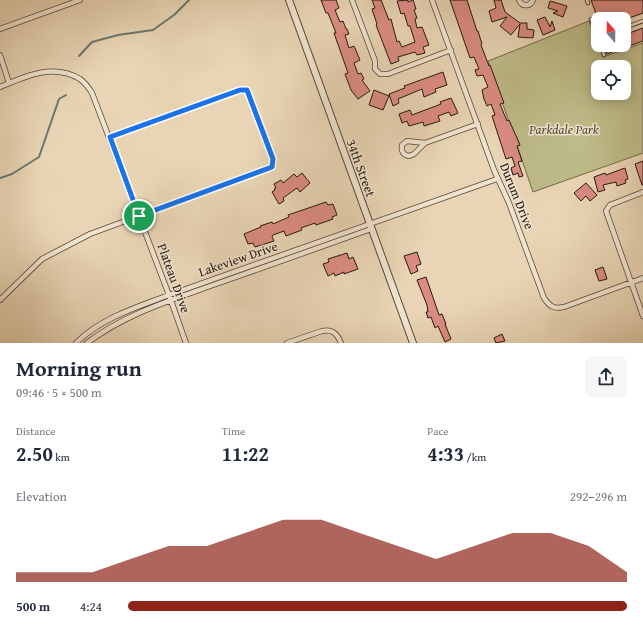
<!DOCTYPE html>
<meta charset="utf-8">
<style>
:root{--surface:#fff;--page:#f6f6f7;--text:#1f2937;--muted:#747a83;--accent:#8f2418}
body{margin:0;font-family:"Gentium Book Plus",serif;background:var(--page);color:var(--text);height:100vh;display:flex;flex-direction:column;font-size:15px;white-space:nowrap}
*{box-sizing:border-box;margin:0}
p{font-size:13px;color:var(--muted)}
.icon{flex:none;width:22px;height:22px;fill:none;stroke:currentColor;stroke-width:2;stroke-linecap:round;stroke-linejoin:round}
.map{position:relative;height:343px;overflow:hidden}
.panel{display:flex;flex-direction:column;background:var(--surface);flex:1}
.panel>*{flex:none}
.needle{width:26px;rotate:340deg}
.controls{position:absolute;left:591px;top:12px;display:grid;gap:8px}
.controls a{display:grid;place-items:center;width:40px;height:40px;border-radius:8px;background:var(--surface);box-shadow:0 2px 10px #0003;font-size:20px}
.pin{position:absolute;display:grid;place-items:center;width:34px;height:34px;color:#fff;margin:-17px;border:2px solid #fff;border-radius:50%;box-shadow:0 1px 4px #0007}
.round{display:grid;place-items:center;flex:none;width:42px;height:42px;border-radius:8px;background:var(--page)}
.headline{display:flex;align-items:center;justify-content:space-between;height:68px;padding:0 16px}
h1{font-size:22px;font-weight:800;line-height:30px}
.metrics{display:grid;grid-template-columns:repeat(3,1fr);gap:6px;height:68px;padding:4px 16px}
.metrics div{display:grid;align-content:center}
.metrics b{font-size:20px;font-weight:800}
.metrics small{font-size:11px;font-weight:400}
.metrics p{font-size:11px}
.chart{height:112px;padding:8px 16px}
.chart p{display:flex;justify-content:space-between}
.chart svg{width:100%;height:72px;margin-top:4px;fill:var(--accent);opacity:.7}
ul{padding:0 16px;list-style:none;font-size:13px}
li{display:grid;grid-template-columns:64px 48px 1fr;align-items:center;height:30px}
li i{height:10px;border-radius:5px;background:var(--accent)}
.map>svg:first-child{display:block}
.green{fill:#bebb88;stroke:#72694c;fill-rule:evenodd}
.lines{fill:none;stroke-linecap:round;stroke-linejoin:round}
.stream{stroke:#697870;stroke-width:2}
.building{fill:#dc8c82;stroke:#251710}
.service-casing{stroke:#564639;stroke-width:4.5}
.minor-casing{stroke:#564639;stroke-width:6}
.tertiary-casing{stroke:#564639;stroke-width:8}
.service{stroke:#f1e4cf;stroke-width:2.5}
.minor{stroke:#f1e4cf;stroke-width:4.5}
.tertiary{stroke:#f1e4cf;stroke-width:6}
.route-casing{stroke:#fff;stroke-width:8}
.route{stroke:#1a73e8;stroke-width:5}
.labels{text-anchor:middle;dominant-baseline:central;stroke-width:3;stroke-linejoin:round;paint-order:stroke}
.park-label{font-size:13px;font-style:italic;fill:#534834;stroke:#f1e4cf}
.street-label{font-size:13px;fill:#251710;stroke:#f1e4cf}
</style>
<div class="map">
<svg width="643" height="343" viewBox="0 0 643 343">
<rect width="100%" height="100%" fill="#e9d5b5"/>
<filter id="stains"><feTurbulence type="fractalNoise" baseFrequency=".005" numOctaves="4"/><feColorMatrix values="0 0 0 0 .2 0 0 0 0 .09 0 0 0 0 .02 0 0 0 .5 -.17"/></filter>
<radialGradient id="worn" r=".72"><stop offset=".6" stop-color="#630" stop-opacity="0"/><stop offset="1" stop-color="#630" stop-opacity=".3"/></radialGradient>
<path class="green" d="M 589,21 L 603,57 L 643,43 L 643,153 L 533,192 L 488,61 ZM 598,67 L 624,67 L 624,93 L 598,93 Z"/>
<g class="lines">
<path class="stream" d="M 79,56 L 92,42 L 118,35 L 153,30 L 174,15 L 189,0
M 0,178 L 12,174 L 39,157 L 59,99 L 66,95"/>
</g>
<path class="building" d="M 321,0 L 336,0 L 339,8 L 335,10 L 340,22 L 343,21 L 346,29 L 347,29 L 349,34 L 345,35 L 349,48 L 354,46 L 360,60 L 354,63 L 358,74 L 361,73 L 364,79 L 362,80 L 370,91 L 358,99 L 351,90 L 345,74 L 348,73 L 334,33 L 336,33 L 328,13 L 326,13 Z
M 372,0 L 381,0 L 389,20 L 391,19 L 397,42 L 399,41 L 402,47 L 415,42 L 410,26 L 408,26 L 404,13 L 401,14 L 397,1 L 408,0 L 408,2 L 413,0 L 416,9 L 414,10 L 417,18 L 415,19 L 417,28 L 422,27 L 429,45 L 423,47 L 425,53 L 417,55 L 415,52 L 398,57 L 399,61 L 391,64 L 376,25 L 377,24 L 372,9 L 375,8 Z
M 450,0 L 467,0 L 477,31 L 478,31 L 482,44 L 481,45 L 489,66 L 490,65 L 504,103 L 500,104 L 507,121 L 509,120 L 520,145 L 517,146 L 522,161 L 518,162 L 523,176 L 519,177 L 518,173 L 513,175 L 511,168 L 515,166 L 512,157 L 506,159 L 492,116 L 495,115 L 491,104 L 487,106 L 484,99 L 482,90 L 488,87 L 483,75 L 477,76 L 475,70 L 479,69 L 474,57 L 470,58 Z
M 494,0 L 501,0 L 505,12 L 520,23 L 527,23 L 527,29 L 534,30 L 533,38 L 518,37 L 520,24 L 511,35 L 500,26 L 507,17 L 492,22 L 489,11 L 496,8 Z
M 591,0 L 643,0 L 643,13 L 624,20 L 624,19 L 598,19 Z
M 550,1 L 567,6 L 563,17 L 553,13 L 558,11 L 548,8 Z
M 545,17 L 550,27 L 552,21 L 555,30 L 543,35 L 537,20 Z
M 643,28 L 643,41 L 607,54 L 604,45 L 624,45 L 624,35 Z
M 443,72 L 447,85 L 435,89 L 436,92 L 424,97 L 422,89 L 398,99 L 399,103 L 393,106 L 389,94 L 405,88 L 404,86 Z
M 374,90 L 389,96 L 383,110 L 369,105 Z
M 451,98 L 458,113 L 451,116 L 449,112 L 438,116 L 440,121 L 424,126 L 423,122 L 409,126 L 407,121 L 402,123 L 399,114 L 410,110 L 412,115 L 441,104 L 440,102 Z
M 643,161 L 643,185 L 642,185 L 635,164 Z
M 625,168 L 628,179 L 625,180 L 626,183 L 617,186 L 616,182 L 603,185 L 605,190 L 598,192 L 594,177 L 605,173 L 606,175 Z
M 302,173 L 310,183 L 300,192 L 297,188 L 283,198 L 284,201 L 279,204 L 272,192 L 275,190 L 274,189 L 276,188 L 274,184 L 281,180 L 283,183 L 294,174 L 297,177 Z
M 586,183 L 597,195 L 590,201 L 586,196 L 581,201 L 574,193 Z
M 326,202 L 328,205 L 333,204 L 337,215 L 332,217 L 333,219 L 316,225 L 315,223 L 301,228 L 302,230 L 286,236 L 284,231 L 273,235 L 272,237 L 274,241 L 255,247 L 253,243 L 248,244 L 244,234 L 261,227 L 260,226 L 272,222 L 273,224 L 289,217 L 288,215 Z
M 417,252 L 421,264 L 416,266 L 418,271 L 411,274 L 404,256 Z
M 347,253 L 349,259 L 353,257 L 358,269 L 344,274 L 344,272 L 335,276 L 334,273 L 328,276 L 323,264 L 329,262 L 328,259 Z
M 603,267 L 607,279 L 599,281 L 595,270 Z
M 426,277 L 439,315 L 442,314 L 446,324 L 445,324 L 451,339 L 445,342 L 438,326 L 435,328 L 431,317 L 428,318 L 426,312 L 428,312 L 427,305 L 417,280 Z
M 502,334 L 505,341 L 496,343 L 494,338 Z"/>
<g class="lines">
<defs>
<path id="service" d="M 587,0 L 588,3
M 591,19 L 598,37
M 624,28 L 643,21
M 601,45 L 604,55"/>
<path id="minor" d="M 352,0 L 375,61 L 375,69 L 380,74 L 388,74 L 451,50
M 432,0 L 494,170 L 509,203 L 544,298 C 550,307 554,309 564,307 L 643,278
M 519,0 C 522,7 530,7 533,0
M 0,29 L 80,0
M 0,55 L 9,83
M 0,87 C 26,76 53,63 80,79 C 84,82 89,88 92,93 L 169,295 L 186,343
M 407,141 L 425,143 L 414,154 L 409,156 C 403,155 401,151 402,145 Z
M 425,143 L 478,124
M 643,192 L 610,205 L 606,211 L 643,316
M 0,300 L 42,259 L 90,234 L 272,167 L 273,159 L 247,90 L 240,90 L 232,93 L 110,137
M 76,343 C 101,318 137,307 169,295 L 497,179
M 87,343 C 125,314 171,300 216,284 C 268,266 320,247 371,229
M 287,343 L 322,331 C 332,329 337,333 341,343"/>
<path id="tertiary" d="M 289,0 L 413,343"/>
</defs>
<use href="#service" class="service-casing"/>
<use href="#minor" class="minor-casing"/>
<use href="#tertiary" class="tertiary-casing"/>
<use href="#service" class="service"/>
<use href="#minor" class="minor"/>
<use href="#tertiary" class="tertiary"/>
</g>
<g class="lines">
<defs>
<path id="route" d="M 240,90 L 247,90 L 273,159 L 272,167 L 139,216 L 110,137 Z"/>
</defs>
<use href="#route" class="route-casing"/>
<use href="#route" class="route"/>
</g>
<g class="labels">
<g class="park-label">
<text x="564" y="129">Parkdale Park</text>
</g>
<g class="street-label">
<text transform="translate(361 168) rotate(70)">34th Street</text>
<text transform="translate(517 196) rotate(68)">Durum Drive</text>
<text transform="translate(238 259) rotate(-19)">Lakeview Drive</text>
<text transform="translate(174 278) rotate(70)">Plateau Drive</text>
</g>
</g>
<rect width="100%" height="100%" filter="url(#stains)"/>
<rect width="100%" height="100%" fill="url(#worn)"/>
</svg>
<div class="controls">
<a><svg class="needle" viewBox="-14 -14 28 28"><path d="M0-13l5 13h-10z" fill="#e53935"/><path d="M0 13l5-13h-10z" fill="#747a83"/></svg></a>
<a><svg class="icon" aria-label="locate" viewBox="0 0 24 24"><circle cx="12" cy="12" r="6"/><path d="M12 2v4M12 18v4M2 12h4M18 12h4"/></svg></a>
</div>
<div class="pin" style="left:139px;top:216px;background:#1e9e55"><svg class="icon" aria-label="arrive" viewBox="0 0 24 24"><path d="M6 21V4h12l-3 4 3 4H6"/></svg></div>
</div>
<section class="panel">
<div class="headline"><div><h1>Morning run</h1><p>09:46 · 5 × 500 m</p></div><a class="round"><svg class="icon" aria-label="share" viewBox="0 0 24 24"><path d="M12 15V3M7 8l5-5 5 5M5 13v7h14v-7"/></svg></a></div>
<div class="metrics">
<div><p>Distance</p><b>2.50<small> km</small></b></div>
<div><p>Time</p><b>11:22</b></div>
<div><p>Pace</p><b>4:33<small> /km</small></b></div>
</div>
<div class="chart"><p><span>Elevation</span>292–296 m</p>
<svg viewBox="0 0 160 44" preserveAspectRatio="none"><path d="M0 44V38L10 38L20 38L30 30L40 22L50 22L60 14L70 6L80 6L90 14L100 22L110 30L120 22L130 14L140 14L150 22L160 38V44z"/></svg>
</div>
<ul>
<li><b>500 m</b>4:24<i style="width:100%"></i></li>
</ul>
</section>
